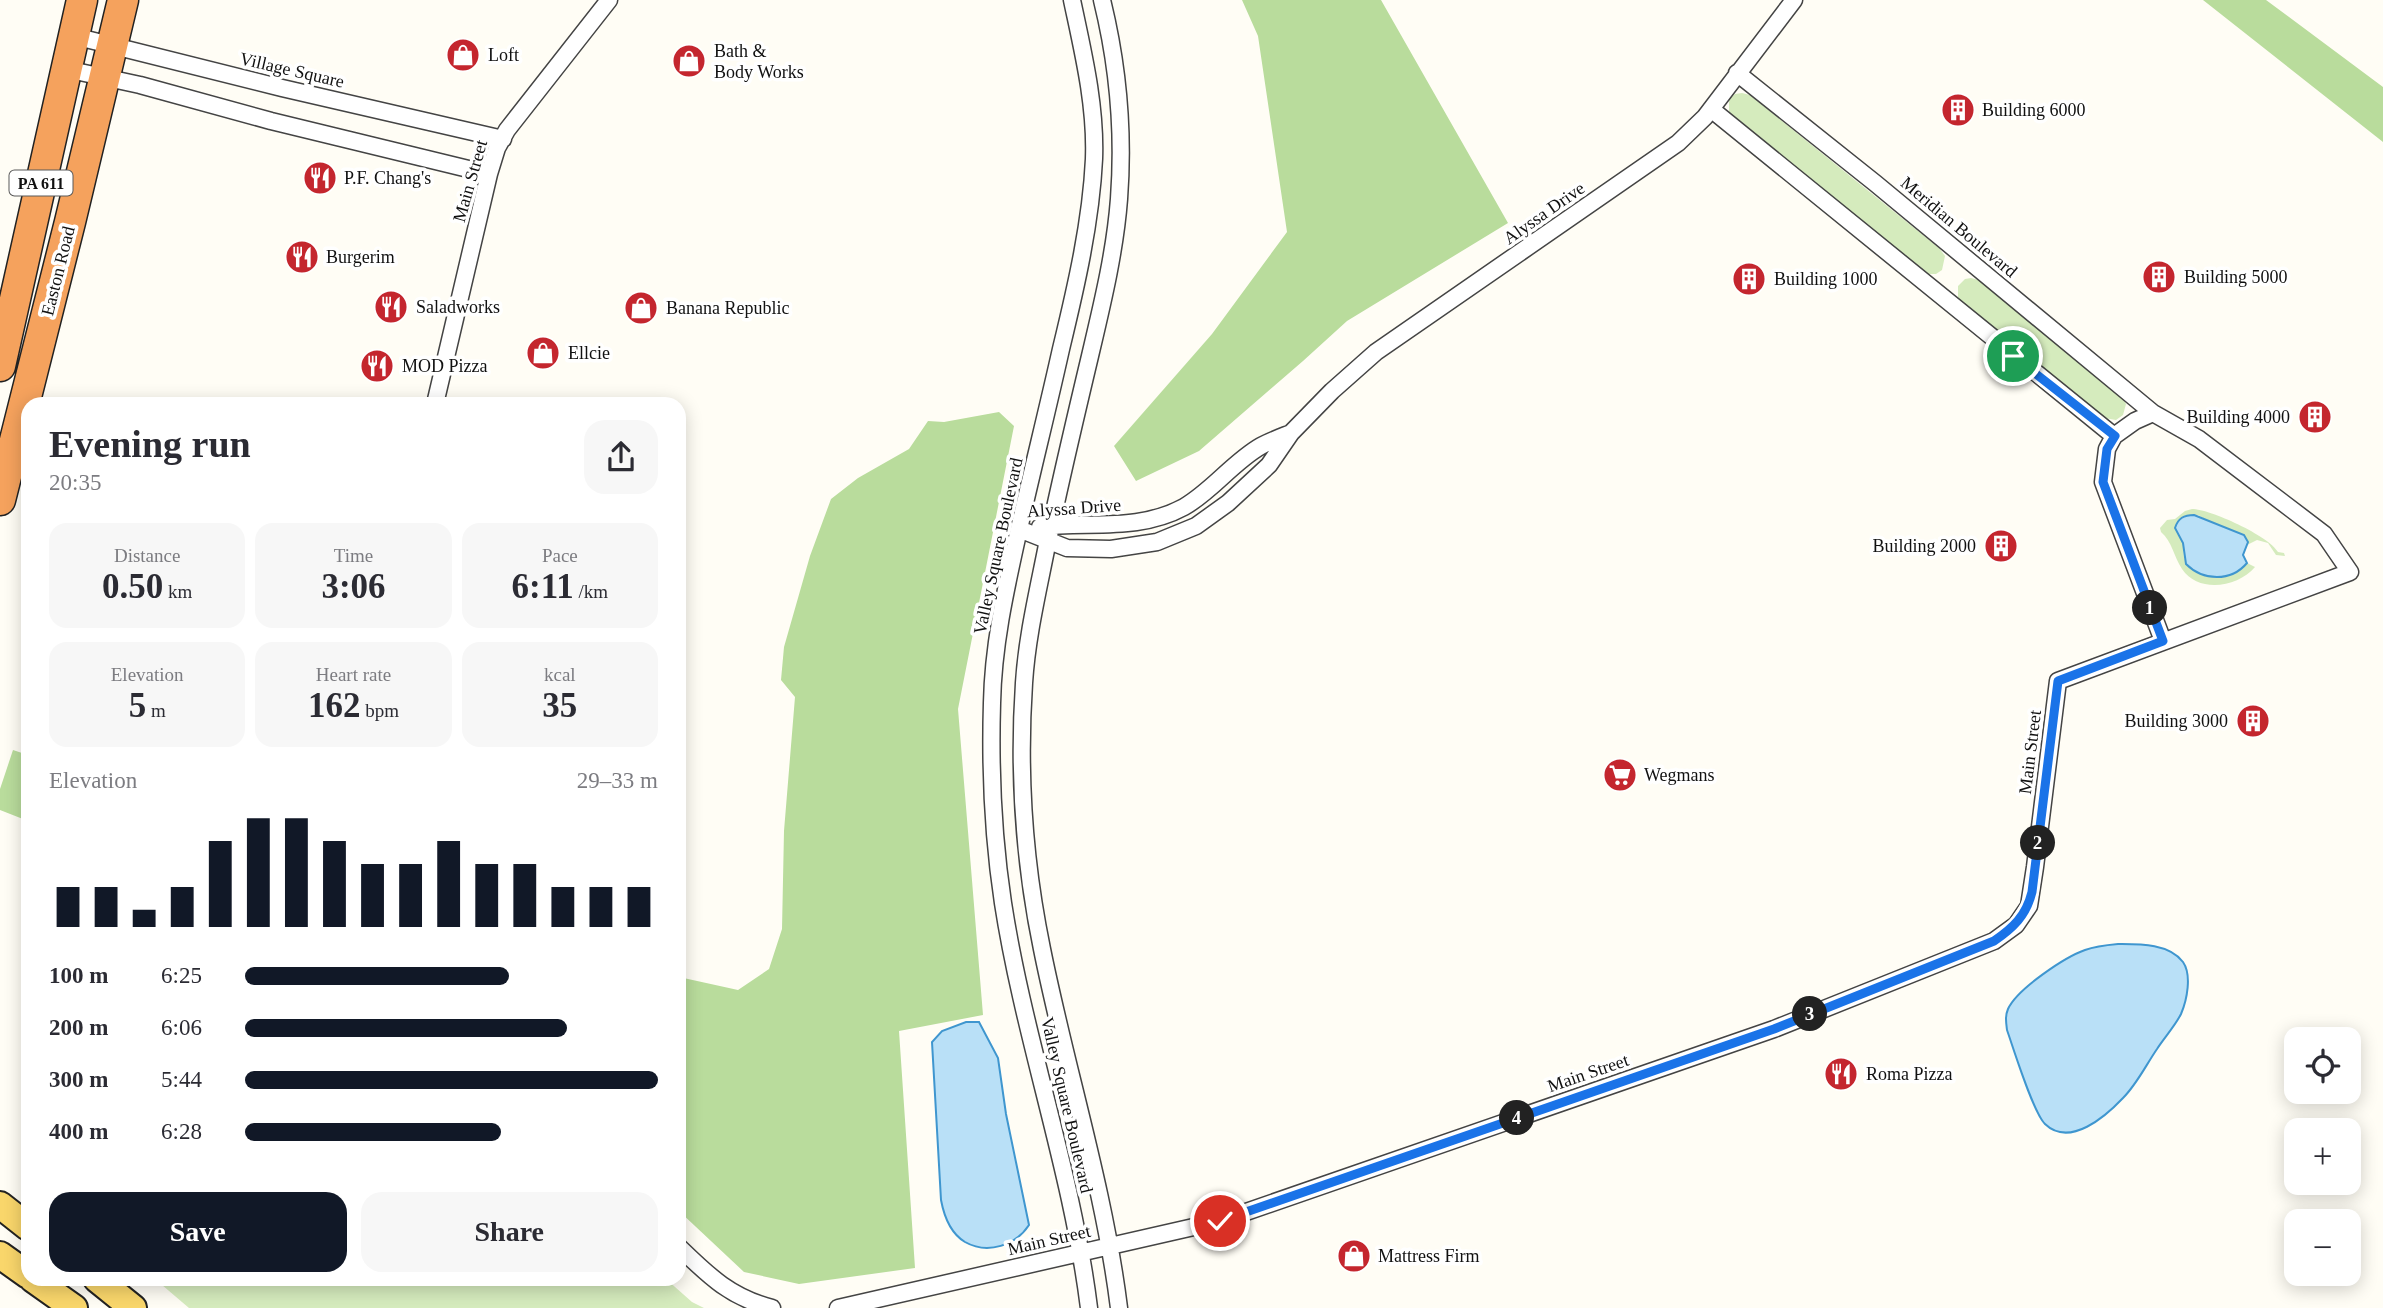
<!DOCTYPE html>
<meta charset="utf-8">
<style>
:root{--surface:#fff;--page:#f7f7f7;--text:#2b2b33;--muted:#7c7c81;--accent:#111827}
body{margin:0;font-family:"Times New Roman",serif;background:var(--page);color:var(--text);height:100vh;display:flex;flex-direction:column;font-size:26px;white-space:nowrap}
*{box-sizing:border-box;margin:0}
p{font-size:23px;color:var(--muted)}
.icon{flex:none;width:38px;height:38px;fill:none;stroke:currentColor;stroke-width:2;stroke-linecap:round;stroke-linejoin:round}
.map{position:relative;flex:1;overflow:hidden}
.panel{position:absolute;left:21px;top:397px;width:665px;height:889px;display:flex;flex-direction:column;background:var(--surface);border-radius:21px;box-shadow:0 4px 18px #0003}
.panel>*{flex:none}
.controls{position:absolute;left:2284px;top:1027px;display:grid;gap:14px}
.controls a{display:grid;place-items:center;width:77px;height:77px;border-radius:14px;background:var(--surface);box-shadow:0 4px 18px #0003;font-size:35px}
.pin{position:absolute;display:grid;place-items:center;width:60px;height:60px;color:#fff;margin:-30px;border:4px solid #fff;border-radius:50%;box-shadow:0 2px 7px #0007}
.km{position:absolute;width:35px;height:35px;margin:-18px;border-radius:50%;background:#222;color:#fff;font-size:19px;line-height:35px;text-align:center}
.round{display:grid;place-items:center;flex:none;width:74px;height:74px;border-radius:21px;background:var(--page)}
.headline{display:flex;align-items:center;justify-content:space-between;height:119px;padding:0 28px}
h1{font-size:38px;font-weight:600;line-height:52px}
.metrics{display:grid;grid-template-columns:repeat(3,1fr);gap:10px;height:119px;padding:7px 28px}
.metrics div{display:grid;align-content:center;border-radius:18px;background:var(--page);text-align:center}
.metrics b{font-size:35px;font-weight:600}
.metrics small{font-size:19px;font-weight:400}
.metrics p{font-size:19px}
.chart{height:196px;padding:14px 28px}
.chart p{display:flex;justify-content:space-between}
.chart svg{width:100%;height:126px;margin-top:7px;stroke:var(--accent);stroke-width:6}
.action{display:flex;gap:14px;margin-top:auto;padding:14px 28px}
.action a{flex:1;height:80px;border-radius:21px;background:var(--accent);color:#fff;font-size:28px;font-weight:600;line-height:80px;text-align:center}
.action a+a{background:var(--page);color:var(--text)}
ul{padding:0 28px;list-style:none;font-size:23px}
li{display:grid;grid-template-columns:112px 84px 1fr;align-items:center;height:52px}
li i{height:18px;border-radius:9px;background:var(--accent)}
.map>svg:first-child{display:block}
.green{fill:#d5ebbd}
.forest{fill:#b9dc9c}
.water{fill:#b9e0f7;stroke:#3f96cf;stroke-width:2}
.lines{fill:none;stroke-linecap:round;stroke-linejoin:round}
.street-casing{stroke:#444;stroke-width:19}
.primary-casing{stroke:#222;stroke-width:30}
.highway-casing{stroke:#222;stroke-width:33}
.street{stroke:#fff;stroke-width:16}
.primary{stroke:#f9d66b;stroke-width:26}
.highway{stroke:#f5a25d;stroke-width:30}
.route-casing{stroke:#fff;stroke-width:14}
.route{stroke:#1a73e8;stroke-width:9}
.labels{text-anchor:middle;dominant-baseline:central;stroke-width:7;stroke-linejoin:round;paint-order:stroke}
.shield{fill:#fff;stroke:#585858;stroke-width:2}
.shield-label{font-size:16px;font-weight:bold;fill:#111}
.poi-label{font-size:18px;fill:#111;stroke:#fff;text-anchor:start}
.street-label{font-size:18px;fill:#111;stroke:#fff}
</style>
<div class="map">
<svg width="2383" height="1308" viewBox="0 0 2383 1308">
<rect width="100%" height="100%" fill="#fffdf5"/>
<path class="green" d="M 1742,93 L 1750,95 L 1939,248 L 1945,256 L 1942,270 L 1936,274 L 1926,274 L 1729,113 L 1729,99 L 1735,94 Z
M 1971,278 L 1979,280 L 2121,395 L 2126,404 L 2123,415 L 2116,420 L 2104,418 L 1962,303 L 1958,297 L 1958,286 L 1965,279 Z
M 2192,509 C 2210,509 2269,536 2278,552 L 2284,553 L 2285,556 L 2276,555 L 2268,543 L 2257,540 L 2247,545 L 2248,542 L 2239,533 L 2217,526 L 2198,515 L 2183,517 L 2178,533 L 2183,543 L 2184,558 L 2216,577 L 2238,571 L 2247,563 L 2255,567 C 2238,587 2199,594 2182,569 C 2174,557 2172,541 2161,532 L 2160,528 L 2167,520 L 2175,519 L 2185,511 Z
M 155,1279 L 666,1279 L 692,1302 L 704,1308 L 189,1308 Z"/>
<path class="forest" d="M 1242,0 L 1381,0 L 1508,223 L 1347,321 L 1303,361 L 1199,451 L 1136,481 L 1114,446 L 1212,334 L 1287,232 L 1258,36 Z
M 2203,0 L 2266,0 L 2383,87 L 2383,142 Z
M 999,412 L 1014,426 L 958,709 L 983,1015 L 899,1031 L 915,1268 L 799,1284 L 744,1272 L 679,1211 L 679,977 L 738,990 L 769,969 L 782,929 L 784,831 L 795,697 L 781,680 L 784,647 L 810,556 L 831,499 L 858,478 L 909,449 L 928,421 L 944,422 Z
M 13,750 L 28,755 L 28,821 L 0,810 L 0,789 Z"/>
<path class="water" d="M 2194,515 L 2244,535 L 2248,542 L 2243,555 L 2247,563 C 2231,582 2203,581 2186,564 L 2183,543 L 2175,528 C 2178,518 2184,515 2194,515 Z
M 2118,944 C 2138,944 2169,943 2183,962 C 2192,975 2187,1000 2181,1014 C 2175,1026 2164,1038 2157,1049 C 2146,1065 2137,1084 2123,1098 C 2106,1116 2070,1148 2045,1124 C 2033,1112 2014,1050 2007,1030 C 2006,1022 2005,1016 2008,1009 C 2017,989 2065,957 2085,950 C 2096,946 2107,945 2118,944 Z
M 966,1022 L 979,1022 L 998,1058 L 1006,1114 L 1029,1225 C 1016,1245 988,1255 965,1242 C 950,1233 944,1216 941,1200 L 932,1042 L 942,1031 Z"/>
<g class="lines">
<defs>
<path id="street" d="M 1072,0 C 1083,52 1096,105 1094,159 C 1091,222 1076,287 1061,349 C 1047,412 1031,475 1017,538 C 1005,592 993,647 992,703 C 990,770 993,837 1003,903 C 1024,1039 1072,1171 1089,1308
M 1102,0 C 1118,65 1124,132 1119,199 C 1115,252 1102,305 1090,356 C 1075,419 1060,482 1047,545 C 1038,591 1027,636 1024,683 C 1018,772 1024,862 1042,949 C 1066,1069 1104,1187 1119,1308
M 74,36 L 282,88 L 503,139
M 66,69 L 140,85 L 271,121 L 489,174
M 1711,109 L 2114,436
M 435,404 L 489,174 L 497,148 L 507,130 L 609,0
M 2153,413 L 2135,421 L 2114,436 L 2107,449 L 2103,482 L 2163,641
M 1040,527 C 1089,521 1138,532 1184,507 C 1212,491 1233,462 1261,446 C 1270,441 1281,437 1291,433
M 1019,529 L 1067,548 L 1111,549 L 1157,542 L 1196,526 L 1228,503 L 1269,465 L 1291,433 L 1332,391 L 1376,352 L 1678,143 L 1705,117 L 1794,0
M 679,1247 C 709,1276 730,1297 772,1308
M 838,1308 L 1220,1221 L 1774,1029 L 1994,941 L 2016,925 L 2029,906 L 2035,867 L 2058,681 L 2350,572 L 2324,534 L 2199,439 L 2153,413 L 1875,183 L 1737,73"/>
<path id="primary" d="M 0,1205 L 28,1227
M 0,1255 L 28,1275
M 33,1279 L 74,1308
M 97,1279 L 133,1308"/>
<path id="highway" d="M 0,366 L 82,0
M 0,500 L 70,222 L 123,0"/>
</defs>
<use href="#street" class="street-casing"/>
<use href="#primary" class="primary-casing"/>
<use href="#highway" class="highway-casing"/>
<use href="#street" class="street"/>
<use href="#primary" class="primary"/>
<use href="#highway" class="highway"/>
</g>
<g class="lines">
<defs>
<path id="route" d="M 1220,1221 L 1774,1029 L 1994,941 C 2013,928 2026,916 2032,892 L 2058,681 L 2163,641 L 2103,482 L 2107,449 L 2115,436 L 2013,356"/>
</defs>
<use href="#route" class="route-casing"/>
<use href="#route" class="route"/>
</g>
<defs>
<symbol id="shop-disc" viewBox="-11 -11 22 22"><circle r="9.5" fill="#c4262e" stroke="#fff"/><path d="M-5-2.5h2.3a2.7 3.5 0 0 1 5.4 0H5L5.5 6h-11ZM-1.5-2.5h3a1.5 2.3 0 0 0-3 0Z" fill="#fff"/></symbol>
<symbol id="building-disc" viewBox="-11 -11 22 22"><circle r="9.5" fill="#c4262e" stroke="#fff"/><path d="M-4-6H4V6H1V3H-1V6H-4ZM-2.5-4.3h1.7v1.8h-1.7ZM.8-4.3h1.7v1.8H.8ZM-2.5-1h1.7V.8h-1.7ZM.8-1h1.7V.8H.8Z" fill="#fff"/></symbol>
<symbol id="restaurant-disc" viewBox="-11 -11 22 22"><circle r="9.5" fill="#c4262e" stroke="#fff"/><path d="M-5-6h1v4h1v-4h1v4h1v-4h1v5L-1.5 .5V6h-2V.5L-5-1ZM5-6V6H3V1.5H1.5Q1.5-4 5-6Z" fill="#fff"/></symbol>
<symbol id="supermarket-disc" viewBox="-11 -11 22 22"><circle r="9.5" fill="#c4262e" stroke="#fff"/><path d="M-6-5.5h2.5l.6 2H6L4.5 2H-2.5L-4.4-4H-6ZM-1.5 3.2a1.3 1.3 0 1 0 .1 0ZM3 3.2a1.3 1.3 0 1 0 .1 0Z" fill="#fff"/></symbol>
</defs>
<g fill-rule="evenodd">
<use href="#shop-disc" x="444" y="36" width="38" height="38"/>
<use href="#shop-disc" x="670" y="42" width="38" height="38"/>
<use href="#building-disc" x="1939" y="91" width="38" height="38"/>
<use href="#restaurant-disc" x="301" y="159" width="38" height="38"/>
<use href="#restaurant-disc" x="283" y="238" width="38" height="38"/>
<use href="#building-disc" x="2140" y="258" width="38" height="38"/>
<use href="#building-disc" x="1730" y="260" width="38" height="38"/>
<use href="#restaurant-disc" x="372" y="288" width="38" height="38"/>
<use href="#shop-disc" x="622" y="289" width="38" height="38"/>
<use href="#shop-disc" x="524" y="334" width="38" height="38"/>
<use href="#restaurant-disc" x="358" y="347" width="38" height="38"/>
<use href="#building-disc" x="2296" y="398" width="38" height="38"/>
<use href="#building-disc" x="1982" y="527" width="38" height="38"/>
<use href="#building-disc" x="2234" y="702" width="38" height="38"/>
<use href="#supermarket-disc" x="1601" y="756" width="38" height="38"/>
<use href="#restaurant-disc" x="1822" y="1055" width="38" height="38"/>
<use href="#shop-disc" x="1335" y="1237" width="38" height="38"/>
</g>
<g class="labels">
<rect class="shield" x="9.5" y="170.5" width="63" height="25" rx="5"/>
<g class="shield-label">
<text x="41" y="183">PA 611</text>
</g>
<g class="poi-label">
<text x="714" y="51">Bath &amp;<tspan x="714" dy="21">Body Works</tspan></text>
<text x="488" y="55">Loft</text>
<text x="1982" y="110">Building 6000</text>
<text x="344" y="178">P.F. Chang's</text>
<text x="326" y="257">Burgerim</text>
<text x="2184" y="277">Building 5000</text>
<text x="1774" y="279">Building 1000</text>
<text x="416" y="307">Saladworks</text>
<text x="666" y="308">Banana Republic</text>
<text x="568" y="353">Ellcie</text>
<text x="402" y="366">MOD Pizza</text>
<text x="2290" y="417" text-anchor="end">Building 4000</text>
<text x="1976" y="546" text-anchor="end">Building 2000</text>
<text x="2228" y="721" text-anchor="end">Building 3000</text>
<text x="1644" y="775">Wegmans</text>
<text x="1866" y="1074">Roma Pizza</text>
<text x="1378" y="1256">Mattress Firm</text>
</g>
<g class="street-label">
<text transform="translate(292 70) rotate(13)">Village Square</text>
<text transform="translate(470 181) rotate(-74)">Main Street</text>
<text transform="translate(1544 213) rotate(-35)">Alyssa Drive</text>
<text transform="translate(1959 227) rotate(40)">Meridian Boulevard</text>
<text transform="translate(58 271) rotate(-76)">Easton Road</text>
<text transform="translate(1074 508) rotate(-4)">Alyssa Drive</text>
<text transform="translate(998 546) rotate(-78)">Valley Square Boulevard</text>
<text transform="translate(2030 752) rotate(-83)">Main Street</text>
<text transform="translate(1588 1073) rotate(-19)">Main Street</text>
<text transform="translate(1067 1105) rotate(77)">Valley Square Boulevard</text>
<text transform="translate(1049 1240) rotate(-13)">Main Street</text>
</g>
</g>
</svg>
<div class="controls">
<a><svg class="icon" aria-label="locate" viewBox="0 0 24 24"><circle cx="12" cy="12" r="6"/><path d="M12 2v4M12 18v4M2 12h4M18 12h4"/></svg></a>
<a>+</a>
<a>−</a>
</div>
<div class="pin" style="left:2013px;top:356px;background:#1e9e55"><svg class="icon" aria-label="arrive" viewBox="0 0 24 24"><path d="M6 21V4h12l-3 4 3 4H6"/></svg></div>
<div class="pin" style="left:1220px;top:1221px;background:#d93025"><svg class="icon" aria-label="check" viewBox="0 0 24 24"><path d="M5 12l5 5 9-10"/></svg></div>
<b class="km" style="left:2150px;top:608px">1</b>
<b class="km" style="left:2038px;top:843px">2</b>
<b class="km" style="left:1810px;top:1014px">3</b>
<b class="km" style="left:1517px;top:1118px">4</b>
<section class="panel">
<div class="headline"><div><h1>Evening run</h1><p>20:35</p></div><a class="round"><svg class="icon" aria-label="share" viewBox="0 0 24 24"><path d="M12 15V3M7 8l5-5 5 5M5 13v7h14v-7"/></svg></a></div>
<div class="metrics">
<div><p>Distance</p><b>0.50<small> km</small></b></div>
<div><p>Time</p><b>3:06</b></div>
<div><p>Pace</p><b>6:11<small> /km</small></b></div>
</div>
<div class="metrics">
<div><p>Elevation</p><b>5<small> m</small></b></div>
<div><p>Heart rate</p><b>162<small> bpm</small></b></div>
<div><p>kcal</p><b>35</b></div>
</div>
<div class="chart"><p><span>Elevation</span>29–33 m</p>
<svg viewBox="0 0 160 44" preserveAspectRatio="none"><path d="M5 44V30M15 44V30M25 44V38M35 44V30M45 44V14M55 44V6M65 44V6M75 44V14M85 44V22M95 44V22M105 44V14M115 44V22M125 44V22M135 44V30M145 44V30M155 44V30"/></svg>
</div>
<ul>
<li><b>100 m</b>6:25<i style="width:64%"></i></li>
<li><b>200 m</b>6:06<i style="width:78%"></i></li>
<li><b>300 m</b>5:44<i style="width:100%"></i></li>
<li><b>400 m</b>6:28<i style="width:62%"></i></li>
</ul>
<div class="action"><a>Save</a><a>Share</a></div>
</section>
</div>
